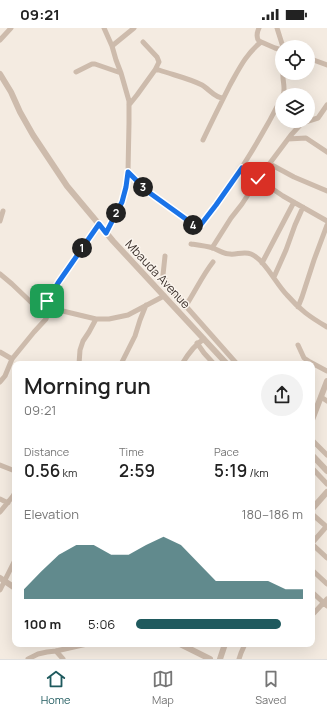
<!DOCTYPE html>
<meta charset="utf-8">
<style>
:root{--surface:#fff;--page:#f2f2f2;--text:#222;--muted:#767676;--line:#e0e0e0;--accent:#1f5a5e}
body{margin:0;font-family:Manrope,sans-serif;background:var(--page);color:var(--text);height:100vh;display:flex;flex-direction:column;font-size:15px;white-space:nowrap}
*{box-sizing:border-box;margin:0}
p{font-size:13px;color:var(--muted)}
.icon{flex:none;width:22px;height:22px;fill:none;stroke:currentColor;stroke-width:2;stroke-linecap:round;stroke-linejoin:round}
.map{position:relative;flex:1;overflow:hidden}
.panel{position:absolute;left:12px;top:333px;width:303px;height:286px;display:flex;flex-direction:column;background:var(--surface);border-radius:8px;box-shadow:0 4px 16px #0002}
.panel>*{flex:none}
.buttons{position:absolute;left:275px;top:12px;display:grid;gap:8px}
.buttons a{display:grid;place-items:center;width:40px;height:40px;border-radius:50%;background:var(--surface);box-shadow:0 4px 16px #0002;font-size:20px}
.pin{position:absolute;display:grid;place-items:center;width:34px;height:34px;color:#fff;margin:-17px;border-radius:8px;box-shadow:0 2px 6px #0006}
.km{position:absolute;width:20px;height:20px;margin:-10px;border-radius:50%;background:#222;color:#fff;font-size:11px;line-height:20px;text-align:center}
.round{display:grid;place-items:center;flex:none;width:42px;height:42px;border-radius:21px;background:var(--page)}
.overview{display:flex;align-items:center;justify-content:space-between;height:68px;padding:0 12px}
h1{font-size:22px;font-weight:600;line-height:30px}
.figures{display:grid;grid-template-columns:repeat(3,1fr);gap:6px;height:68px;padding:4px 12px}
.figures div{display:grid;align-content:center}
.figures b{font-size:17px;font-weight:600}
.figures small{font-size:11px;font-weight:400}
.figures p{font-size:11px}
.chart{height:112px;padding:8px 12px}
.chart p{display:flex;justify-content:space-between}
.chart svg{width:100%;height:72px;margin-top:4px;fill:var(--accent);opacity:.7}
ul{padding:0 12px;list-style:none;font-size:13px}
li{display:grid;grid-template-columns:64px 48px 1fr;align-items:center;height:30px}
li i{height:10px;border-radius:5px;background:var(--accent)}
.status{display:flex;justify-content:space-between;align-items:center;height:28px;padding:0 20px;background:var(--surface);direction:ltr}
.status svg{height:11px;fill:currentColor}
.tab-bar{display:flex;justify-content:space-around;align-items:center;height:56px;border-top:1px solid var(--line);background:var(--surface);font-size:11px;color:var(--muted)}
.tab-bar a{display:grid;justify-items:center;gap:2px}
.tab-bar .on{color:var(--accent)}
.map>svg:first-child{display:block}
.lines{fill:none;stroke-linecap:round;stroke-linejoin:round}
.minor{stroke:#cdbbac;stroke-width:5}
.tertiary{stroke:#cdbbac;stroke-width:6}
.route-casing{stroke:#fff;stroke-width:8}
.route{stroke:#1a73e8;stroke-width:5}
.labels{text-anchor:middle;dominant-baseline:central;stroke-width:3;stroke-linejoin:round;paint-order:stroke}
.street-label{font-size:12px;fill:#3b302b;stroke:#fbf5ee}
</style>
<div class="status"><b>09:21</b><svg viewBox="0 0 49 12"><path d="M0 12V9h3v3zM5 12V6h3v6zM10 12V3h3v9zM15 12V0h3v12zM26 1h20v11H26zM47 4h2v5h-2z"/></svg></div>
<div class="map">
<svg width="327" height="631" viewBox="0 0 327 631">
<rect width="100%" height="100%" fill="#f4ebe1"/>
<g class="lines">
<path class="minor" d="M 104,0 L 112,18 L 116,32 L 121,45 L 129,73 L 129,95 L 128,144 L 126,159 L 121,174 L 106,205
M 259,0 C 257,4 256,10 259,13 L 275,20 L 282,22
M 277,0 L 283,19
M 0,12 L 11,0
M 112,18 L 134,0
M 308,30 L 327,37
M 155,42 L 159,42 C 173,47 188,50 202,57 C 209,61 215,70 223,70
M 76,44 L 92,36 L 95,36 L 121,45
M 283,45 C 282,52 286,60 283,67
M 129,77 L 137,67 L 155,42 L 159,34 L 157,29 L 143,14
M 288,111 L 306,110 L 327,124
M 203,112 C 212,93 221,75 230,57 C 239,41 246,26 261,14
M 270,136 L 294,149 L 327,163
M 242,140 L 283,168 L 327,193
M 128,144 L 147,163 L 194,198 L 199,199 C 209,189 216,176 225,165 C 246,134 265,103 282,69
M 0,193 L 3,183
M 191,216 C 198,217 206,218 213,220 C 218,222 223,226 230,226 C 236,227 244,223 251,226 C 265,232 276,256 287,267 C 300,282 310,289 327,299
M 212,220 L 231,190 L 242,176 L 258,151 L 291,107 L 302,95 L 318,90 L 327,77
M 165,228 L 163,247 L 168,258 L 237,336
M 262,235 L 294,174
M 0,246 L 12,256 L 35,278 L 46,283
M 274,249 L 286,222 L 295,197 L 303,179
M 46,279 L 96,291 L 109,291 L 128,287 L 164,268
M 185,279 C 195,264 202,248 213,234
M 298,279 L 302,269 L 314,232 L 327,197
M 197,315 L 204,325 L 214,336
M 298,317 L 304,330 L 310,334 L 327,343
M 0,324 L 12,331
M 79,336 L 80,322 L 83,313 L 89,304 L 96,291
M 121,336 L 135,308 L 140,292 L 146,277
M 182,336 C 188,326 194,317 204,311
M 0,354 L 5,348 L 12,331 L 34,304 L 46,291 L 47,288 L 46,283 L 46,277 L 49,269 L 99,196
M 321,369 L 327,373
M 312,412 L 327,427
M 0,437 L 15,443
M 312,440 L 327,456
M 0,471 L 8,475
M 0,484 L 13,468 L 15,465
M 312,486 L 327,499
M 312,515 L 326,499
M 312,516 L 327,530
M 312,542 L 327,556
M 0,562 L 15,532
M 312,564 L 327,578
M 314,585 L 327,571
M 56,623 L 63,631
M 28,631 L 38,626 L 47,624 L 56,623 L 87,616
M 239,631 L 241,625 L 245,616"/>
<path class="tertiary" d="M 0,46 L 11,64 L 20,84 L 33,107 L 67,158 L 113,213 L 227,336
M 312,392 L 327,353
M 312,427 L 327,443
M 312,481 L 327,464
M 0,550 L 15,560
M 180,616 L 210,631
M 220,631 L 225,616"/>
</g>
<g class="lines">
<defs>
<path id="route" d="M 47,273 L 58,255 L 99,196 L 106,205 L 122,174 L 126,159 L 128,144 L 147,163 L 197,199 L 199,199 L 216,177 L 242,140 L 258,151"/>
</defs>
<use href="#route" class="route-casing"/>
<use href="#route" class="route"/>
</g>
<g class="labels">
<g class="street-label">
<text transform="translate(158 246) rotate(47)">Mbauda Avenue</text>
</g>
</g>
</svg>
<div class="buttons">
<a><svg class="icon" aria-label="locate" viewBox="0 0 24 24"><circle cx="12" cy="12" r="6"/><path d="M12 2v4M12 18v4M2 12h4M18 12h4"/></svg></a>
<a><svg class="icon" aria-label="layers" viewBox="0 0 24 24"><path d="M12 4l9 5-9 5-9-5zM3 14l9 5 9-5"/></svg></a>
</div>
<div class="pin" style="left:47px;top:273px;background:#1e9e55"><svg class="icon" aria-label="arrive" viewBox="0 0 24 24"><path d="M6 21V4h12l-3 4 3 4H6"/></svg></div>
<div class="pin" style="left:258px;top:151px;background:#d93025"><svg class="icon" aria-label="check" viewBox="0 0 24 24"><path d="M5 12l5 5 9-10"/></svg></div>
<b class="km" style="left:82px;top:220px">1</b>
<b class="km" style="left:116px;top:185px">2</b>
<b class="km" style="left:143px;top:159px">3</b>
<b class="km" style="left:193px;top:197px">4</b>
<section class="panel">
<div class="overview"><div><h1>Morning run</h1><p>09:21</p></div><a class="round"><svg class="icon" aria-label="share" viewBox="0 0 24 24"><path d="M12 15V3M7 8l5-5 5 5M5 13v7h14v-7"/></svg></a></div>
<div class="figures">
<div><p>Distance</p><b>0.56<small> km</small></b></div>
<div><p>Time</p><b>2:59</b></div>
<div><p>Pace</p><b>5:19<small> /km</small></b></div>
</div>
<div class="chart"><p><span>Elevation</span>180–186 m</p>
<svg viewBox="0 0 160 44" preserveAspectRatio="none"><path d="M0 44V38L10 27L20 17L30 11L40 11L50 17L60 17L70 11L80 6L90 11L100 22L110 33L120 33L130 33L140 33L150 38L160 38V44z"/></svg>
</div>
<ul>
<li><b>100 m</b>5:06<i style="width:87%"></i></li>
</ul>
</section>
</div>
<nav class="tab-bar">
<a class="on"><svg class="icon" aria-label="home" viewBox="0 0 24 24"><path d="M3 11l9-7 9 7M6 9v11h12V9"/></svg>Home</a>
<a><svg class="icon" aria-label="map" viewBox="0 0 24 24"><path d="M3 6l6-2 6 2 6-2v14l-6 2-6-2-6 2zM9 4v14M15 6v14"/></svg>Map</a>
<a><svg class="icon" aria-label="saved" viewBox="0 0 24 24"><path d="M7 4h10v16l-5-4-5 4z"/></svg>Saved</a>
</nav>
